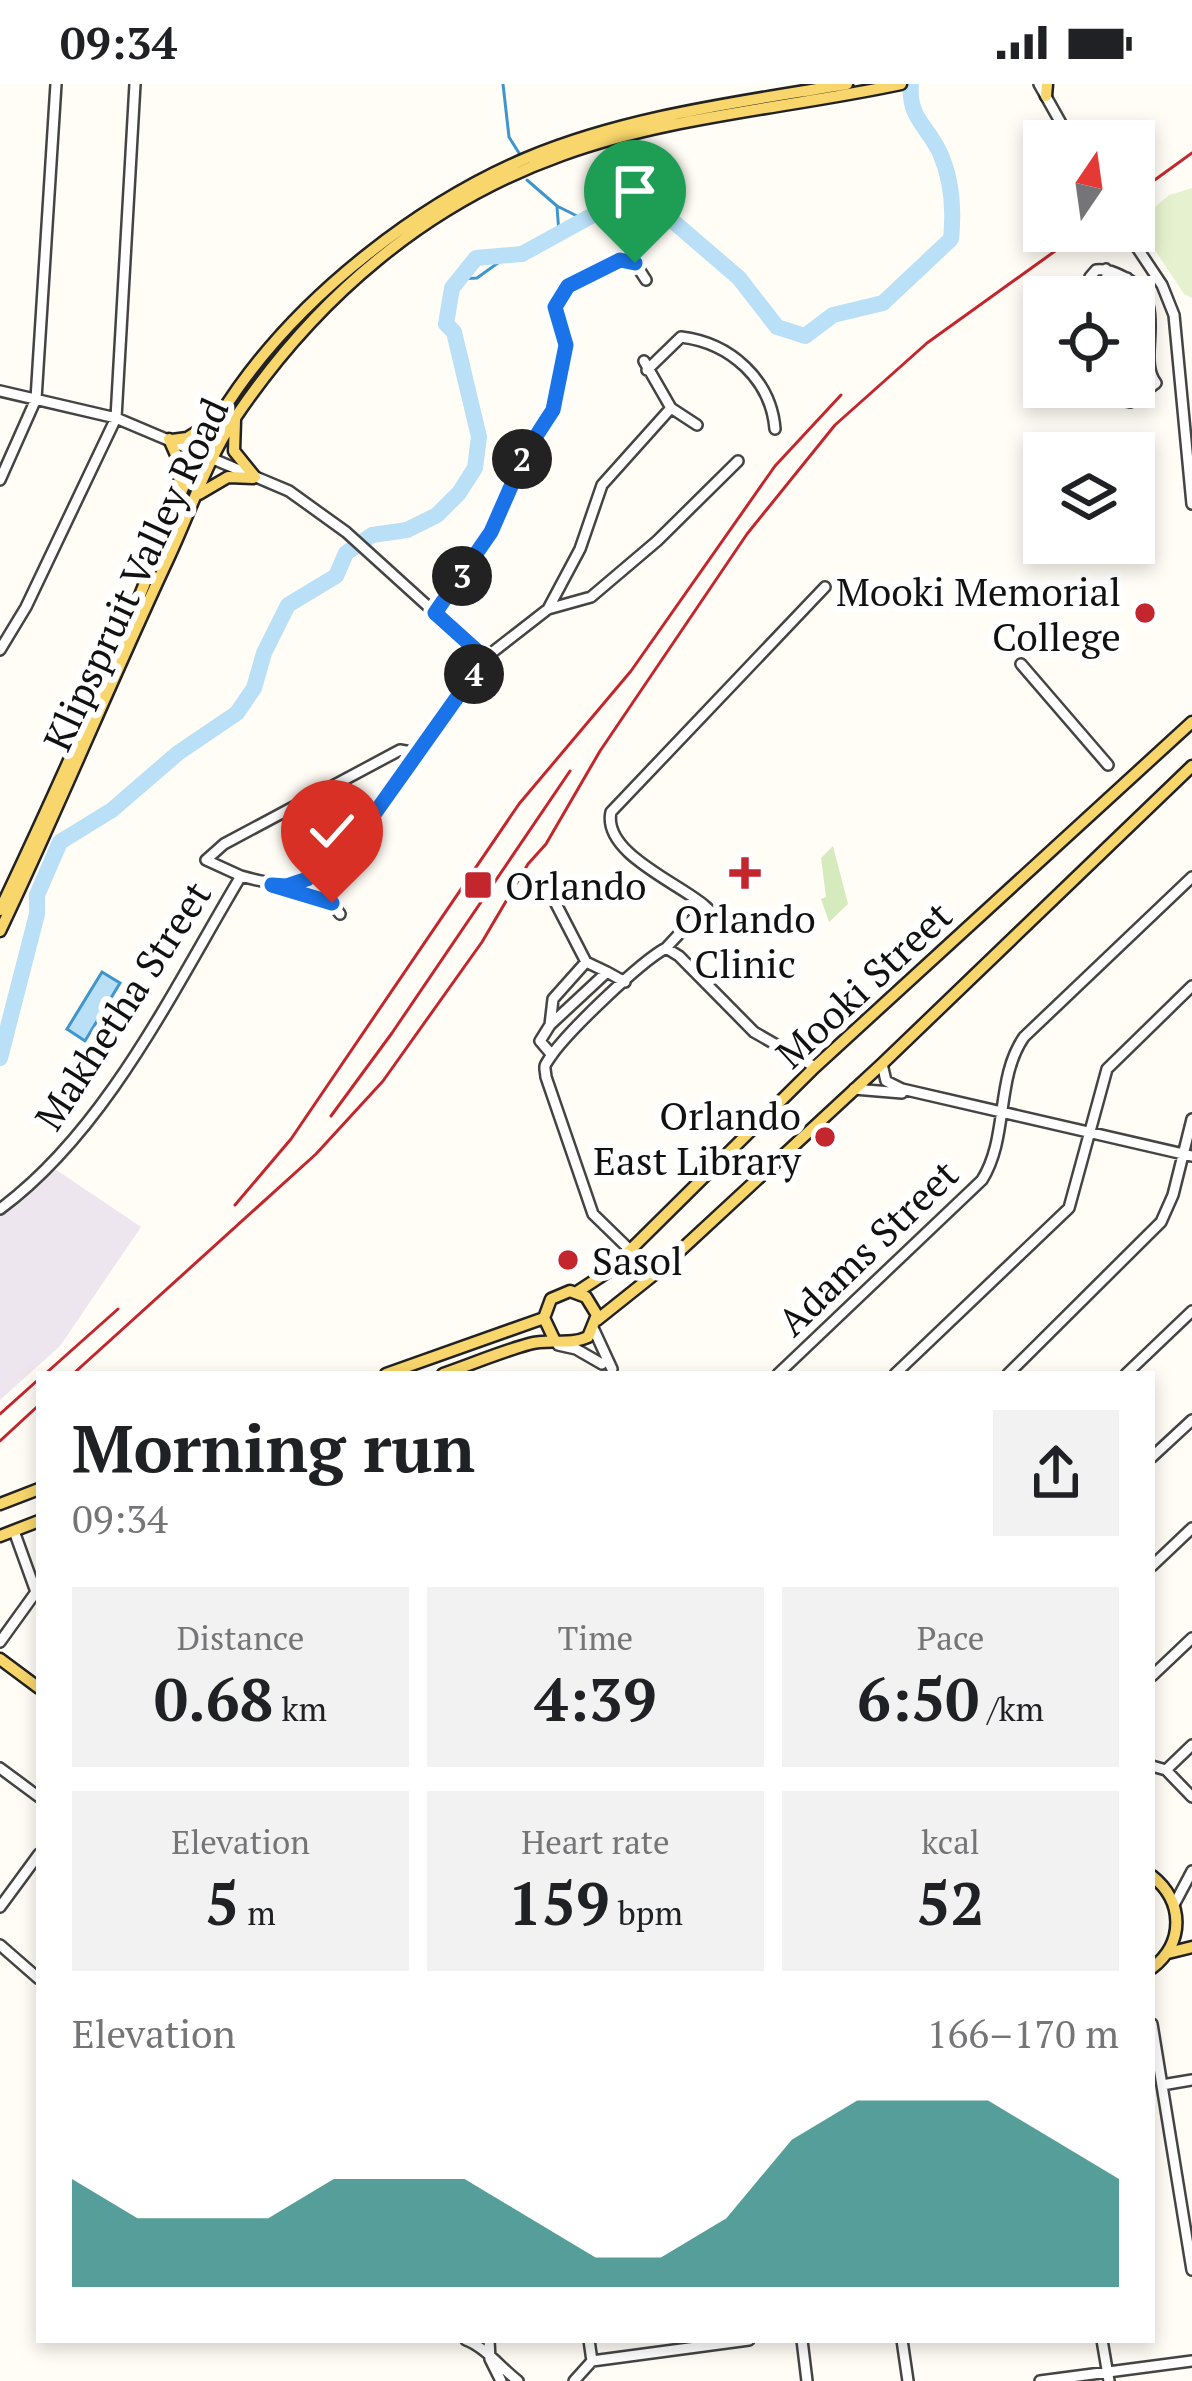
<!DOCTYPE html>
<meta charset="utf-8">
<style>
:root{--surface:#fff;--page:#f2f2f2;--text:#202124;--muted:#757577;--accent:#0f766e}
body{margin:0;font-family:"PT Serif",serif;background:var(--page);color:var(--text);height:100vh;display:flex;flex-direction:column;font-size:45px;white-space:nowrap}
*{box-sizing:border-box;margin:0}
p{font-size:39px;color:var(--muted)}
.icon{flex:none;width:66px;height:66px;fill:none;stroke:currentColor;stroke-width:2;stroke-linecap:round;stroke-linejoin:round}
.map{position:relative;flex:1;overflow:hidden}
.details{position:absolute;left:36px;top:1287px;width:1119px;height:972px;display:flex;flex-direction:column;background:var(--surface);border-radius:0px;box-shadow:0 6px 18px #0003}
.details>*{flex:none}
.needle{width:78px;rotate:13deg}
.fabs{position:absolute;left:1023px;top:36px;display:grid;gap:24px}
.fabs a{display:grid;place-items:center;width:132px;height:132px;border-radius:0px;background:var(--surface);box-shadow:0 6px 18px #0003;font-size:60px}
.pin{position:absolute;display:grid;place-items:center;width:102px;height:102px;color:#fff;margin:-123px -51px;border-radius:50% 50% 50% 0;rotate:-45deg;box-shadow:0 0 12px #0007}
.pin .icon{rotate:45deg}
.km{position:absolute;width:60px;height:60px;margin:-30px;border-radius:50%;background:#222;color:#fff;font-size:33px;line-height:60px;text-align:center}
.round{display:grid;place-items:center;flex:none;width:126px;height:126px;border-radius:0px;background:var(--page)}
.overview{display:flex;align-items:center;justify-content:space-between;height:204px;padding:0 36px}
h1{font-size:66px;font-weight:700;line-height:90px}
.metrics{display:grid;grid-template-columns:repeat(3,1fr);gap:18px;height:204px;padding:12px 36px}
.metrics div{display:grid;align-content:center;border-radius:0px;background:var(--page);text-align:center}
.metrics b{font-size:60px;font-weight:700}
.metrics small{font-size:33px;font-weight:400}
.metrics p{font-size:33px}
.chart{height:336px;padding:24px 36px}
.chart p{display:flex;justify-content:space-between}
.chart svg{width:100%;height:216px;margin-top:12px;fill:var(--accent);opacity:.7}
.status{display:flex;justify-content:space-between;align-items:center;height:84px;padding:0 60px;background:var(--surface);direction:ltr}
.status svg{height:33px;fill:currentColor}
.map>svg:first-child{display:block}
.industrial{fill:#eee6ef}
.green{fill:#d5ebbd}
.pitch{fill:#e6f2cf}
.water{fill:#b9e0f7;stroke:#3f96cf;stroke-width:3}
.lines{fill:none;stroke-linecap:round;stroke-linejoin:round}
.stream{stroke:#3f96cf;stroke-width:3}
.river{stroke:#b9e0f7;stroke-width:16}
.minor-casing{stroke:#444;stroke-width:14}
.major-casing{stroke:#222;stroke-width:15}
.minor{stroke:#fff;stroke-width:9}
.major{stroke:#f9d66b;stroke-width:10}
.rail{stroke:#c4262e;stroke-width:3}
.route-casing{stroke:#fff;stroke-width:24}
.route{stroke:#1a73e8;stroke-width:15}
.poi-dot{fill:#c4262e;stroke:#fff;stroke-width:4.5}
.labels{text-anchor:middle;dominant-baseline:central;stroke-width:12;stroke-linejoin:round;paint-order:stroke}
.street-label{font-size:39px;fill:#111;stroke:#fff}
.poi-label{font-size:39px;fill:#111;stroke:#fff;text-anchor:end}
</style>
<div class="status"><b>09:34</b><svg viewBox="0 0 49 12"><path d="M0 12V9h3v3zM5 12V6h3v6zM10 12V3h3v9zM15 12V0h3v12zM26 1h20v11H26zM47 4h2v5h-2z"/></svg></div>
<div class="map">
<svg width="1192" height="2297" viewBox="0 0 1192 2297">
<rect width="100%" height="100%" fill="#fffdf5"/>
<path class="industrial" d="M 55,1085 L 141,1143 L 60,1262 L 0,1316 L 0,1130 Z"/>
<path class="green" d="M 833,762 L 848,820 L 829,838 L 821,815 L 826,813 L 821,774 Z"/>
<path class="pitch" d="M 1192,104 L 1192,214 L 1184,210 L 1137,139 L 1169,111 Z"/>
<path class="water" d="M 102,888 L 120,899 L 85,957 L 67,945 Z"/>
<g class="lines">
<path class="stream" d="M 503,0 L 509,53 L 519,69
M 527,96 L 557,122 L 583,135
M 557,123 L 559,149
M 459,195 L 477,194 L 509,171"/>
<path class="river" d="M 0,974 L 37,830 L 37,811 L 60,758 L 112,726 L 178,669 L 237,629 L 254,604 L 264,569 L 288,521 L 336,492 L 346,469 L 372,451 L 407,446 L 437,431 L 459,409 L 475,384 L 479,353 L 454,248 L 446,240 L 452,204 L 476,174 L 522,170 L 622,115 L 640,115 L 661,127 L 739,194 L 777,243 L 805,252 L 833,231 L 883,219 L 951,155 C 954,126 952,96 940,69 C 927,41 908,34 911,0"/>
<defs>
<path id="minor" d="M 1039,0 L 1071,57
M 1126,147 L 1162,201 L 1174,231 L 1192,420
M 1106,185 L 1110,213
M 1127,194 L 1129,213
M 1092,213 L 1090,193 L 1096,186 C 1108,185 1114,188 1124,193 C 1172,217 1135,272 1156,299 L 1130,318 L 1115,315 L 1105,303
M 1134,256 L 1141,313
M 644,277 L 671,324 L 697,341
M 647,286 L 681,253 C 731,259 771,296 775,345
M 0,307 L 116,334 L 289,407 L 346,448 L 485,574
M 0,396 L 36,315 L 56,0
M 548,525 L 580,465 L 602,401 L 671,324
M 435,529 L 491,448 L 527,366 L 553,326 L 565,277 L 565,254 L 555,223 L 558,214 L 568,202 L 625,175 L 635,179 L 646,196
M 0,566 L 26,523 L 116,334 L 135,0
M 1021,580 L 1108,681
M 241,792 L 206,776 L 224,760 L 400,666 L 417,669
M 307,795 L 321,803 L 344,788 L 341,772
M 281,804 L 332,819 L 340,830
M 554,816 L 586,878
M 705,822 L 730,845
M 666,864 L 705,822 C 679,799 602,769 611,728 L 825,503
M 550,941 L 553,915 L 586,878 L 607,888
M 552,971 L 540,957 L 550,941 L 607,888 L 625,898
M 882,980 L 886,997 L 902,1005 L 1192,1072
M 854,1005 L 902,1009
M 0,1125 C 107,1046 174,904 241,792 C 288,805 302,802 341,772 L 485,574 L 548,525 L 591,513 L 657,457 L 738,377
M 630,1166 L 593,1130 L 546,993 C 545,982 543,984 549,975 C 565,950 640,878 666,864 L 679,872 L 754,948 L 815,983
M 594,1246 L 612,1285
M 558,1261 L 576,1265 L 602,1280
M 778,1290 L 982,1096 C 1009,1053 995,995 1024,953 L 1192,793
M 895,1290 L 1069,1124 L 1107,985 L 1192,902
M 1008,1290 L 1161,1138 L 1173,1111 L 1192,1035
M 1126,1290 L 1192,1227
M 1152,1373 L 1192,1336
M 1152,1482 L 1192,1444
M 0,1558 L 36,1508 L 14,1447
M 1152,1592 L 1192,1554
M 1152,1682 L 1166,1686 L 1192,1713
M 0,1684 L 39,1713
M 1166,1686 L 1192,1661
M 1175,1819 L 1192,1787
M 0,1823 L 39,1770
M 0,1861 L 39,1895
M 1152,1940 L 1192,2186
M 1162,2001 L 1192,1996
M 466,2256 C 485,2263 501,2284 518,2297
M 489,2256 L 490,2275 L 501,2297
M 589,2256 L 592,2277
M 802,2256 L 807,2297
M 902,2256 L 908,2297
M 1102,2256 L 1109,2297
M 592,2277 L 749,2256
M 574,2297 L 592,2277
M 1040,2297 L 1192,2277"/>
<path id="major" d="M 1046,12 L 1047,0
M 235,336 L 234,367 L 255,393
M 169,355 L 180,380 L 179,407
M 172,356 L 187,354 L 217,335
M 199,410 L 228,393 L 253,394
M 0,826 C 47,727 92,627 134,526 C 165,451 190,370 238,304 C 307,207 419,120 527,74 C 627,32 741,18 847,0
M 0,847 C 59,723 111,597 169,473 C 190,428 207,376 235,334 C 316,214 425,120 562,71 C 670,32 789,24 901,0
M 577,1208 L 609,1187 L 815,983 L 1192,638
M 597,1236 L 656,1189 L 882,980 L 1192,682
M 386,1290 L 544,1234
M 443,1290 C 472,1280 500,1268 529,1260 C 550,1254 569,1262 588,1253 L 597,1231 L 586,1213 L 570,1207 L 551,1215 L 544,1234 L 554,1255
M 0,1420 L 39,1405
M 0,1452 L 39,1437
M 0,1575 L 39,1604
M 1152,1792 C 1184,1817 1185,1859 1152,1884
M 1168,1869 L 1192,1863"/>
</defs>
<use href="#minor" class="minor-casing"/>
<use href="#major" class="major-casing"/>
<use href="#minor" class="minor"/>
<use href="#major" class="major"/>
<path class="rail" d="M 1134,111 L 1192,69
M 331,1032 L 392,949 L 570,687
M 235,1121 L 291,1055 L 519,720 L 631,587 L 775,382 L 841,311
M 45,1290 L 118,1225
M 73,1290 L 316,1070 L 383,997 L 482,858 L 528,780 L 546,760 L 600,667 L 747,450 L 835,341 L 927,259 L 1083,147
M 0,1330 L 39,1295
M 0,1357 L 39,1321"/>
</g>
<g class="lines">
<defs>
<path id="route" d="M 332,819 L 272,801 L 286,802 L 307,795 L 353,760 L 485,574 L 435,529 L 491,448 L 527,366 L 553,326 L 566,261 L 555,223 L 568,202 L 620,176 L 635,179"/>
</defs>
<use href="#route" class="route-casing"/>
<use href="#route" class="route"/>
</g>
<g class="poi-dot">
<circle cx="1145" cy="529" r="12"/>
<path d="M739 771h12v12h12v12h-12v12h-12v-12h-12v-12h12z"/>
<rect x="463" y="786" width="30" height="30" rx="6"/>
<circle cx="825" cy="1053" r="12"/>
<circle cx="568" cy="1176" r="12"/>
</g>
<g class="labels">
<g class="street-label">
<text transform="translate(135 490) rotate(-65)">Klipspruit Valley Road</text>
<text transform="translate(863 900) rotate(-43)">Mooki Street</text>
<text transform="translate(122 921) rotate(-57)">Makhetha Street</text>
<text transform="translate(867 1163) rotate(-44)">Adams Street</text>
</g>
<g class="poi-label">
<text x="1121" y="507">Mooki Memorial<tspan x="1121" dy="45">College</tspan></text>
<text x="505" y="801" text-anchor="start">Orlando</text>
<text x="745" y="834" text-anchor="middle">Orlando<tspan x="745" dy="45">Clinic</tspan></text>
<text x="801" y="1031">Orlando<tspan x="801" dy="45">East Library</tspan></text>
<text x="592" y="1176" text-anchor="start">Sasol</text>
</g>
</g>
</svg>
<div class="fabs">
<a><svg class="needle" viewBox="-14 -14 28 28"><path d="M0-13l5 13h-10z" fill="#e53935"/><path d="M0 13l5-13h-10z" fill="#757577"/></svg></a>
<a><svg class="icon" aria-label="locate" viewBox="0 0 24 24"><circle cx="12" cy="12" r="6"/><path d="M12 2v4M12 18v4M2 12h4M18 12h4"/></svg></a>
<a><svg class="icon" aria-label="layers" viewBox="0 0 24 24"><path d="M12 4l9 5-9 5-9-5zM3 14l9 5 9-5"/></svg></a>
</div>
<div class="pin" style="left:635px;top:179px;background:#1e9e55"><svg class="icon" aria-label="arrive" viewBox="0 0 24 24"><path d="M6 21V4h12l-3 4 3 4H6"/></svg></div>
<div class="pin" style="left:332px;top:819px;background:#d93025"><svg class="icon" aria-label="check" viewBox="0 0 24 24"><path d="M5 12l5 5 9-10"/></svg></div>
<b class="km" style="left:522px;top:375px">2</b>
<b class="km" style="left:462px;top:492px">3</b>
<b class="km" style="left:474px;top:590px">4</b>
<section class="details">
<div class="overview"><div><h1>Morning run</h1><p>09:34</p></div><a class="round"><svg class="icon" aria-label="share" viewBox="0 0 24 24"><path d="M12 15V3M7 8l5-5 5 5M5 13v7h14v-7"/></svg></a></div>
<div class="metrics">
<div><p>Distance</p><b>0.68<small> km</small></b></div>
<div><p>Time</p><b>4:39</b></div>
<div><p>Pace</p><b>6:50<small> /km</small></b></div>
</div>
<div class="metrics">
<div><p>Elevation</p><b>5<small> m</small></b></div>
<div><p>Heart rate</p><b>159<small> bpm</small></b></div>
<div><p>kcal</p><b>52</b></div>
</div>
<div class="chart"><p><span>Elevation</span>166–170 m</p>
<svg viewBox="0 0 160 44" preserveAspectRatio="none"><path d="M0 44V22L10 30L20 30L30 30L40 22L50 22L60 22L70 30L80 38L90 38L100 30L110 14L120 6L130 6L140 6L150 14L160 22V44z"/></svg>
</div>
</section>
</div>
